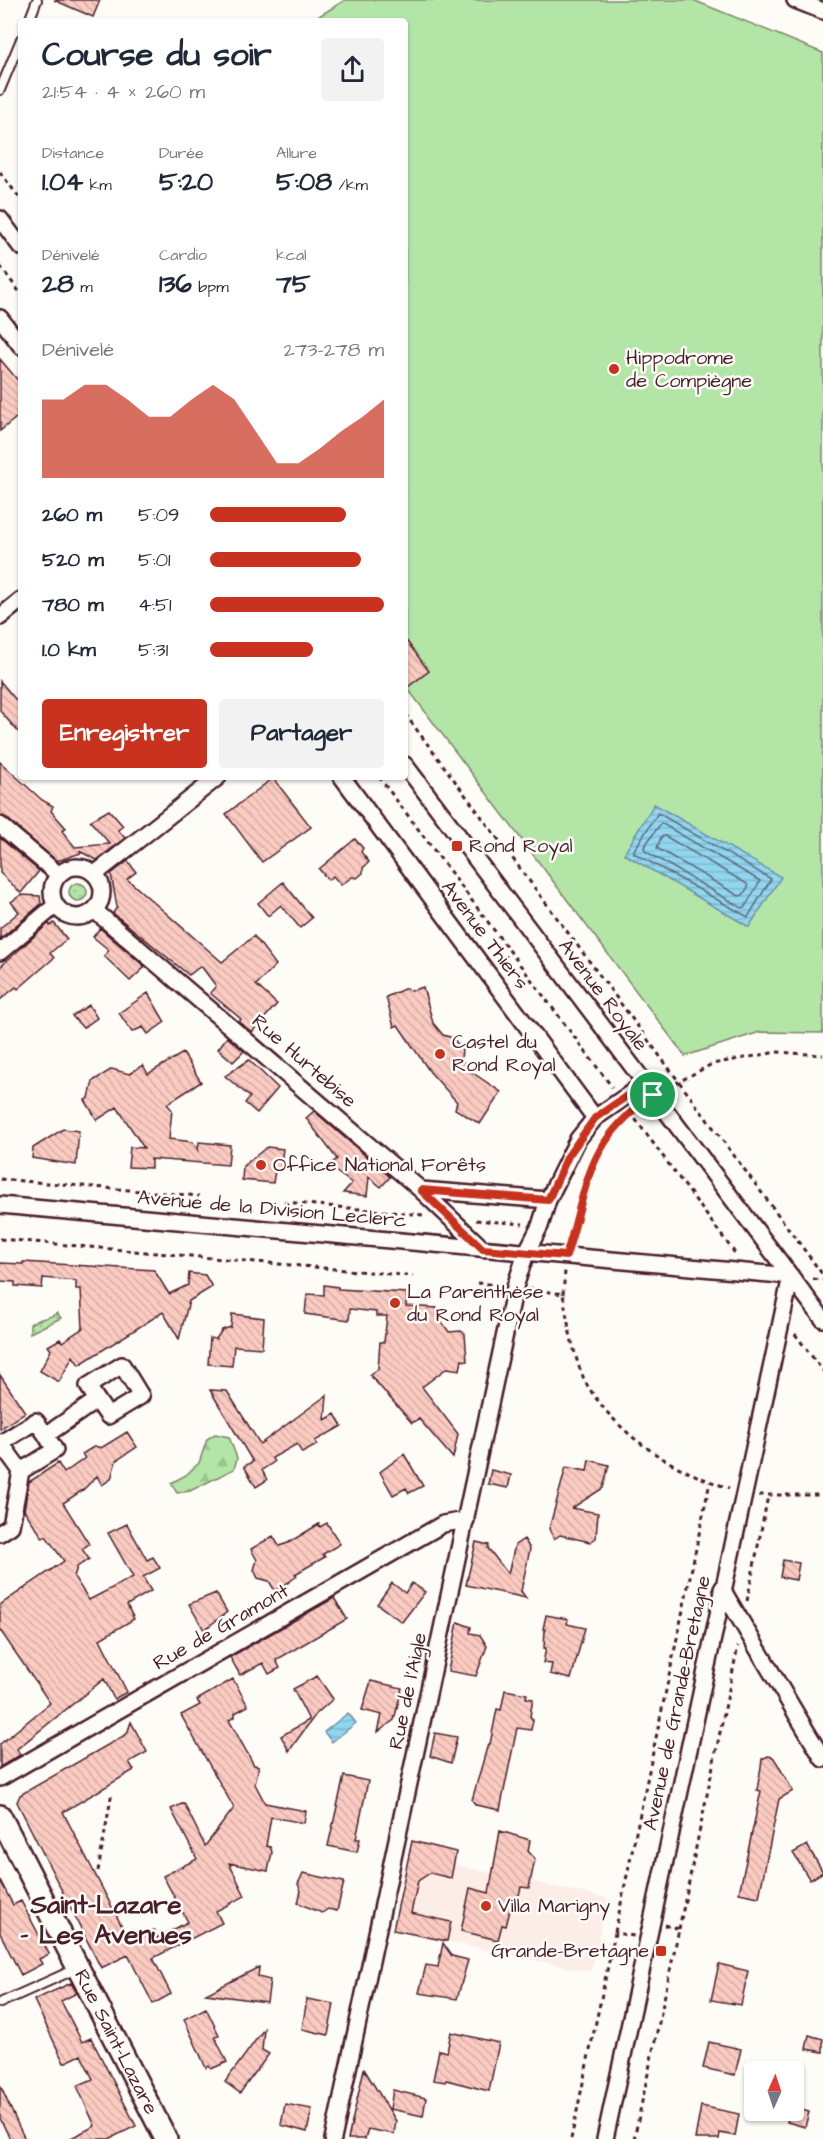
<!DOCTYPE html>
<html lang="fr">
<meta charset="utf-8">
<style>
:root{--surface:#fff;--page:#f2f2f3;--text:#1f2937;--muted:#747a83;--accent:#c8321e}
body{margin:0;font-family:"Architects Daughter",sans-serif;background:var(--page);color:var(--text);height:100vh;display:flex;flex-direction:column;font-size:22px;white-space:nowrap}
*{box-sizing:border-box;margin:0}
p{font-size:20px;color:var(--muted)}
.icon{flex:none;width:33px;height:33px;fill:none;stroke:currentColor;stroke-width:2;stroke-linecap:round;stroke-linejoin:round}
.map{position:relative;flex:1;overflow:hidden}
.drawer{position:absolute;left:18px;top:18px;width:390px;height:762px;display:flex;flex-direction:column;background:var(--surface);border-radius:6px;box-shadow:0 2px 4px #0004}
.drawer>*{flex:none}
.needle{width:39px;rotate:3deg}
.fabs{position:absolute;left:744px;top:2061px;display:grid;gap:12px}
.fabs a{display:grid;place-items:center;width:60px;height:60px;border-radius:6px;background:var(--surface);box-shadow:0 2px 4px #0004;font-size:30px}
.pin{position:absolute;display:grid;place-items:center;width:51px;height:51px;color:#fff;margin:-26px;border:3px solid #fff;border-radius:50%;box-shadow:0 2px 6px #0007}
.round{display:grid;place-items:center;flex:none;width:63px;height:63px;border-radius:6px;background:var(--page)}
.summary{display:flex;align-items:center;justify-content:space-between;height:102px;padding:0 24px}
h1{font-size:33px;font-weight:800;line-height:45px}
.figures{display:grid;grid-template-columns:repeat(3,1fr);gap:9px;height:102px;padding:6px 24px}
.figures div{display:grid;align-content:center}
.figures b{font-size:26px;font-weight:800}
.figures small{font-size:16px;font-weight:400}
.figures p{font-size:16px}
.chart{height:168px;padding:12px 24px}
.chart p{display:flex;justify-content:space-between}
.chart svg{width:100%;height:108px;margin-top:6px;fill:var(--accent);opacity:.7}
.cta{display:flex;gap:12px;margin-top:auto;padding:12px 24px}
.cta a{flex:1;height:69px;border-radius:6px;background:var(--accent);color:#fff;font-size:24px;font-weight:800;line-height:69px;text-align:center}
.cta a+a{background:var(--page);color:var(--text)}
ul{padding:0 24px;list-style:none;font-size:20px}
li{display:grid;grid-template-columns:96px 72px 1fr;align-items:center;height:45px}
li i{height:15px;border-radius:8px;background:var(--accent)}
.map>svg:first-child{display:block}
.built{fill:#fcede7}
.grass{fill:url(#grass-dots);stroke:#7e8268;stroke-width:1.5}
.forest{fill:url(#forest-firs);stroke:#7e8268;stroke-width:1.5}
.pitch{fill:#b2e5a6;stroke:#7e8268;stroke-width:1.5}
.water{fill:url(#water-rules);stroke:#738da2;stroke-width:1.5}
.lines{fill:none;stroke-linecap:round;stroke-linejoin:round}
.shore{stroke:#66697a;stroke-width:1.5}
.building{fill:url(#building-back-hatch);stroke:#4a1f2b;stroke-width:1.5}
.lane-casing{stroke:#4a1f2b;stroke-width:12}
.street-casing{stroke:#4a1f2b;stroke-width:20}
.secondary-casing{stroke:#4a1f2b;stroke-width:26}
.path{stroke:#4a1f2b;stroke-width:3;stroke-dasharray:4.5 4.5;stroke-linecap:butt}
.lane{stroke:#fdfcf7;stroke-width:8}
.street{stroke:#fdfcf7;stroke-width:15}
.secondary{stroke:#fdfcf7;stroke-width:21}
.route-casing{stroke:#fff;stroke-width:12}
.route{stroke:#c8321e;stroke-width:8}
.poi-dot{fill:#c8321e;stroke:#fdfcf7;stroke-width:2}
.labels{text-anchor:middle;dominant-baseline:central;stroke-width:5;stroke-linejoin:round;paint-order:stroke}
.poi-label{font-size:20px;fill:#4a1f2b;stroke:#fdfcf7;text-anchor:start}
.street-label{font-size:20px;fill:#4a1f2b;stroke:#fdfcf7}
.district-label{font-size:26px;font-weight:bold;fill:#4a1f2b;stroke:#fdfcf7}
</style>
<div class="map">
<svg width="823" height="2139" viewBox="0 0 823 2139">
<defs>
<pattern id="grass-dots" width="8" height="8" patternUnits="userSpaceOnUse" patternTransform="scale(1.5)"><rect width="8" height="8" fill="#b2e5a6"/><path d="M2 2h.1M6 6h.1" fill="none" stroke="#9bc48f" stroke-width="1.8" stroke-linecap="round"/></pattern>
<pattern id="forest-firs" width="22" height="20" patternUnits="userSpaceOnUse" patternTransform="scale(1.5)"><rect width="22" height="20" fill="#b2e5a6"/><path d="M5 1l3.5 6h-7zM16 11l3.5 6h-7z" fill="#9bc48f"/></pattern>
<pattern id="water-rules" width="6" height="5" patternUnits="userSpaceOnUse" patternTransform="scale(1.5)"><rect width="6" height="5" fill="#8fd7f1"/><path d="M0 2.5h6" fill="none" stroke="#7db8cf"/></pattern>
<pattern id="building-back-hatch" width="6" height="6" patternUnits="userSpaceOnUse" patternTransform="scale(1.5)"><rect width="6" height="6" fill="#facbc1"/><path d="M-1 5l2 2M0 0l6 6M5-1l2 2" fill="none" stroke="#d8aea6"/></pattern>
</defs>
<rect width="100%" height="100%" fill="#fdfcf7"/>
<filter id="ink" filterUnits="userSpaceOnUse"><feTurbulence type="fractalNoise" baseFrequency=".0167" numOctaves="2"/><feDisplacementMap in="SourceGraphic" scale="12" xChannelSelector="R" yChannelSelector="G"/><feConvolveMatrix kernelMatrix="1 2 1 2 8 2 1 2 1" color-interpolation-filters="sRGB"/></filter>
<g filter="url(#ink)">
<path class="built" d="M 409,1855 L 607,1898 L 591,1972 L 393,1930 Z"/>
<path class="grass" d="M69 892a9 9 0 1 1 18 0a9 9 0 1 1-18 0Z
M 57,1313 L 61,1318 L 30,1333 L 30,1324 C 38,1318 49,1319 57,1313 Z"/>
<path class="forest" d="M 215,1434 L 229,1437 L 237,1458 L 234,1469 L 190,1491 L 177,1493 L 171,1483 L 186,1475 L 199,1463 L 207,1439 Z"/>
<path class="pitch" d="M 345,0 L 693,0 L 823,53 L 823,1033 L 760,1032 L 685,1056 L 405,685 L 405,21 L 311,21 Z"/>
<path class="water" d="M 654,804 L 781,877 L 749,927 L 624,854 Z
M 348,1713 L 356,1723 L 332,1742 L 324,1732 Z"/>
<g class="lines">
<path class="shore" d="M 658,813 L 771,879 L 748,917 L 634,853 L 634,850 Z
M 661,823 L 760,881 L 745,907 L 742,908 L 645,851 L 644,847 Z
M 665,836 L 747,884 L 748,887 L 743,895 L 739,896 L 657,848 L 661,837 Z"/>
</g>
<path class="building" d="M 54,0 L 100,0 L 93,17 Z
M 0,359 L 21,384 L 21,414 L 0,431 Z
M 405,639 L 429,671 L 405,689 Z
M 0,681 L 21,706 L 21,735 L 0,711 Z
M 0,762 L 42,800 L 53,806 L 51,811 L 66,828 L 62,831 L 75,847 L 110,844 L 90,821 L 109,810 L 123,826 L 118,830 L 125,838 L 97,860 L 79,851 L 81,853 L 57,861 L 6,818 L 0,815 Z
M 273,778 L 311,827 L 262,862 L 226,814 Z
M 0,838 L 39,871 L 21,893 L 0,873 Z
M 355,839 L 363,848 L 361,852 L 369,862 L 363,868 L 363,873 L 357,878 L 352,877 L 341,885 L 333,876 L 328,880 L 319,869 Z
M 128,861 L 136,872 L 127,879 L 222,962 L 254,936 L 276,965 L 256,985 L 277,1004 L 252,1032 L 239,1022 L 241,1019 L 210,993 L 216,986 L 201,966 L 189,975 L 113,913 L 117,907 L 111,874 Z
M 283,882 L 312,918 L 300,928 L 281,905 L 268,916 L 258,903 Z
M 21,895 L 40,896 L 41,904 L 0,939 L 0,928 L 19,912 L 11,902 Z
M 49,923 L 50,926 L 54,923 L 67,939 L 50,953 L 54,958 L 18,989 L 16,987 L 0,1000 L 0,967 Z
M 100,928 L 145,967 L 130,981 L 104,956 L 109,950 L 93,937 Z
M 423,987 L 433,1023 L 443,1035 L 453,1038 L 462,1050 L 461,1059 L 470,1071 L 501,1092 L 480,1124 L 455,1109 L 457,1102 L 430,1072 L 398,1025 L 394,1027 L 386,997 L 406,988 L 411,991 Z
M 148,993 L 165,1022 L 148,1034 L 143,1027 L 132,1032 L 119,1013 Z
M 89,1005 L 97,1018 L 83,1028 L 72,1016 Z
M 227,1037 L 244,1051 L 233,1062 L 218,1049 Z
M 183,1053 L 201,1082 L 167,1104 L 172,1110 L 169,1139 L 193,1142 L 198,1150 L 199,1142 L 230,1145 L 228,1165 L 151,1159 L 151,1168 L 128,1167 L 130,1147 L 144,1148 L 117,1107 L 97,1120 L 85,1100 L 89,1098 L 93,1081 L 112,1069 L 129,1074 L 143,1065 L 148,1074 Z
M 249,1060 L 278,1088 L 257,1113 L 245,1103 L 250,1097 L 225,1076 Z
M 314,1111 L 390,1177 L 381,1187 L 369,1177 L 367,1196 L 343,1193 L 352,1183 L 328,1166 L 337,1159 L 306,1118 Z
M 63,1129 L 79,1131 L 76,1165 L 32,1158 L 33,1148 Z
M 267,1147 L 283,1149 L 280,1171 L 275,1171 L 273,1183 L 242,1180 L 243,1166 Z
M 23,1262 L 154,1270 L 169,1294 L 188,1285 L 189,1273 L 205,1275 L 212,1287 L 189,1301 L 179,1339 L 163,1312 L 79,1365 L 73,1356 L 59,1382 L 40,1371 L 51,1350 L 48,1346 L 60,1339 L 62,1342 L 83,1328 L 81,1289 L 76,1289 L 76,1281 L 43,1278 L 42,1288 L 15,1286 L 15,1282 L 0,1281 L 0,1263 L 23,1264 Z
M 324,1285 L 338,1287 L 338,1289 L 407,1293 L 406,1306 L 437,1308 L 437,1315 L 449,1332 L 461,1331 L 465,1334 L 467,1361 L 462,1360 L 460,1370 L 447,1368 L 422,1387 L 458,1434 L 453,1458 L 419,1419 L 412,1423 L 370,1375 L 378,1369 L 380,1342 L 384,1342 L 387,1316 L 376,1316 L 376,1312 L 350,1309 L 349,1320 L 305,1314 L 307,1294 L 324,1295 Z
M 232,1314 L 264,1318 L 262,1348 L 234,1346 L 232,1366 L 208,1364 L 210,1338 L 216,1339 L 222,1330 L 231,1327 Z
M 0,1375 L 25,1412 L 0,1429 Z
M 210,1390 L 227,1391 L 260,1444 L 327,1395 L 325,1420 L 335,1414 L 342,1426 L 315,1441 L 317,1445 L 302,1453 L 297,1444 L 272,1458 L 274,1462 L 262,1470 L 267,1480 L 256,1487 L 244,1466 L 253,1462 Z
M 127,1432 L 137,1447 L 116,1461 L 111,1479 L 102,1485 L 97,1476 L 83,1490 L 63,1503 L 89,1544 L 82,1549 L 89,1559 L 77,1567 L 74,1577 L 89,1600 L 133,1577 L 108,1533 L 127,1524 L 147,1560 L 153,1557 L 160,1568 L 143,1577 L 151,1591 L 127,1605 L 134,1619 L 100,1639 L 127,1692 L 114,1699 L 104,1679 L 17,1749 L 20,1755 L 0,1767 L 0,1744 L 50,1703 L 0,1630 L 0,1605 L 64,1561 L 46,1536 L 43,1538 L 24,1510 L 29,1482 L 58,1463 L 64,1473 L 85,1458 L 82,1454 L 95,1446 L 101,1448 Z
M 404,1454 L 423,1486 L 409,1493 L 406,1488 L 393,1495 L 380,1472 Z
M 589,1460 L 609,1465 L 603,1488 L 572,1508 L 598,1513 L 596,1538 L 590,1542 L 560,1535 L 554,1539 L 549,1529 L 566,1467 L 587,1471 Z
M 491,1470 L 511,1475 L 508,1488 L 488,1484 Z
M 327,1523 L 340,1544 L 323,1554 L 325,1557 L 295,1574 L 297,1576 L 289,1582 L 275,1591 L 269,1581 L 258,1578 L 254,1570 L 257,1560 L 251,1549 L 273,1536 L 279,1546 L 288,1543 L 319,1524 L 320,1527 Z
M 524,1539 L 530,1549 L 521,1591 L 526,1598 L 466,1585 L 476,1542 L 489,1545 L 488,1548 L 508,1574 L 515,1545 Z
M 783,1560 L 799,1563 L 796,1580 L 780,1577 Z
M 392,1583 L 405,1593 L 412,1583 L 425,1592 L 402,1622 L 377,1604 Z
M 216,1593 L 227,1612 L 204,1630 L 189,1604 Z
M 334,1598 L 347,1619 L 276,1660 L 280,1668 L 269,1674 L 263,1663 L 240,1675 L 230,1657 Z
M 546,1615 L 568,1619 L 567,1624 L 585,1628 L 571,1679 L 550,1674 L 552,1664 L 543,1663 L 546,1648 L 544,1648 L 545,1629 L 543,1629 Z
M 458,1622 L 471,1627 L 470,1633 L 480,1635 L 487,1646 L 476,1676 L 448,1671 Z
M 317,1676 L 333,1699 L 316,1714 L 289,1751 L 281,1736 L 309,1720 L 293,1689 Z
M 233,1679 L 248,1706 L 235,1713 L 235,1717 L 229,1720 L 254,1765 L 259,1766 L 255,1784 L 265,1803 L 306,1811 L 304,1823 L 271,1817 L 266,1846 L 270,1847 L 272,1852 L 268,1871 L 229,1863 L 245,1896 L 216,1911 L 222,1923 L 153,1958 L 171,1994 L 153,2004 L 128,1955 L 101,1968 L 17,1802 L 20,1795 L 127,1734 L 131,1722 L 147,1752 L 129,1762 L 134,1770 L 63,1812 L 130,1942 L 154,1930 L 157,1938 L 188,1922 L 163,1876 L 197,1859 L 171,1809 L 184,1803 L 205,1846 L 234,1808 L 181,1715 L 200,1705 L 197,1700 Z
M 371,1681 L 402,1688 L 394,1720 L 378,1732 L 382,1715 L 362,1710 Z
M 505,1690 L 527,1694 L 526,1698 L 533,1699 L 530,1716 L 533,1720 L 531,1730 L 517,1728 L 500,1810 L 476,1805 L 472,1800 L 488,1744 L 490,1744 L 497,1709 L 501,1710 Z
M 435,1733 L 457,1737 L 451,1763 L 430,1756 Z
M 768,1756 L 773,1757 L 777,1763 L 793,1791 L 779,1799 L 759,1897 L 739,1893 L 761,1791 L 757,1790 L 761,1767 L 762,1759 Z
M 344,1776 L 368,1781 L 356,1839 L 360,1839 L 357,1852 L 328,1846 Z
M 500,1831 L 530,1840 L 528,1851 L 535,1859 L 529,1888 L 521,1887 L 518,1899 L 513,1898 L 506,1926 L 502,1925 L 498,1940 L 461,1931 L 470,1888 L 489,1893 Z
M 412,1841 L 456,1852 L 451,1878 L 430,1873 L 418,1881 L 411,1913 L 451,1922 L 447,1941 L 393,1930 Z
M 807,1845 L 823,1872 L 810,1880 L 793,1853 Z
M 303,1873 L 344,1882 L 337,1911 L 328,1909 L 322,1913 L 298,1903 L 301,1891 L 298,1884 Z
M 0,1880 L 13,1905 L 21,1901 L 49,1954 L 39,1959 L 42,1964 L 21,1975 L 0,1933 Z
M 443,1943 L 452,1956 L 468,1960 L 457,1999 L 419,1993 L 426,1965 L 438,1967 Z
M 719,1964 L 748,1971 L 741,2005 L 711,2000 Z
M 259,1967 L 258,1977 L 270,1980 L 267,2002 L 206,1994 Z
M 71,1983 L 77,1993 L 61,2001 L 82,2042 L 91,2038 L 136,2126 L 109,2139 L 69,2139 L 95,2126 L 77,2086 L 93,2079 L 81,2055 L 64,2063 L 34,2000 Z
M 307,1999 L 334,2004 L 328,2035 L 302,2029 Z
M 206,2008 L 219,2035 L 215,2037 L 227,2062 L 211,2069 L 209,2066 L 206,2068 L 184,2019 Z
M 264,2029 L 262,2050 L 269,2054 L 240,2093 L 225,2082 Z
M 451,2032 L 499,2043 L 489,2091 L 446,2080 L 445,2082 L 433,2080 L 439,2050 L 447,2052 Z
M 809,2035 L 823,2039 L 823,2052 L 806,2049 Z
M 709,2042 L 741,2049 L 735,2075 L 703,2068 Z
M 364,2069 L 396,2121 L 394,2134 L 368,2129 L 365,2139 L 348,2139 Z
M 0,2085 L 19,2127 L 25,2139 L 10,2139 L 0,2118 Z
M 393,2090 L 426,2098 L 423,2116 L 390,2109 Z
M 285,2104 L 312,2109 L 307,2132 L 281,2125 Z
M 701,2106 L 739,2114 L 735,2136 L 720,2133 L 719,2139 L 695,2139 Z
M 794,2108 L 809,2112 L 805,2127 L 787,2122 L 790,2110 Z"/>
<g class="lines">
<defs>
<path id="lane" d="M 29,21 L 37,0
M 0,90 L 21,39
M 0,2003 L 78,1968"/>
<path id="street" d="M 795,0 L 823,11
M 0,219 L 21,247
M 0,318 L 21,346
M 0,617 L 21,600
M 405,765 L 823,1319
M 342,777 L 595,1118
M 0,825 L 59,875
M52 892a25 25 0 1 1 50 0a25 25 0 1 1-50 0Z
M 95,874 L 218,777
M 94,910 L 421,1190 L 483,1249
M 0,952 L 56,905
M 421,1190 L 548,1200
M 0,1205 L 791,1276
M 0,1442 L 21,1471 L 11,1526 L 0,1533
M 1,1443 L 36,1421 L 46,1435 L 97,1400 L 108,1416 L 141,1396 L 122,1365 L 88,1386 L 97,1400
M 21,1471 L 55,1450 L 46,1435
M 722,1589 L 823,1759
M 0,1778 L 443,1524 L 466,1520
M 333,2139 L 515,1287 L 526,1253 L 540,1226 L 548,1200 L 578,1139 L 595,1118 L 644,1084
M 605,2139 L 791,1276"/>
<g id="secondary">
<path id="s1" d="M 0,1816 L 166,2139"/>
</g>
</defs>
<use href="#lane" class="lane-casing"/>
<use href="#street" class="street-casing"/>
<use href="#secondary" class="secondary-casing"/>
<path class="path" d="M 0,172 L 21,200
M 0,266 L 21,294
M 405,714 L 823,1275
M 379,777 L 612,1087
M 667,1088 L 712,1064 L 777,1052 L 823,1055
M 630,1112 L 737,1256
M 0,1179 L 199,1196
M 284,1202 L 424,1215
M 476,1220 L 523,1224
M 0,1239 L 413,1276
M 570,1241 L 591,1165 L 609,1133 L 630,1115
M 813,1279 L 823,1280
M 477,1283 L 499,1285
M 529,1289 L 563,1294 C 567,1320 575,1367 589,1388 C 622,1439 673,1470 729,1488
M 563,1294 L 565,1271
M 795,1334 L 823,1371
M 759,1495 L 823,1495
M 747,1601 L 768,1496
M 98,1871 L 112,1792
M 679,1929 L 738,1646
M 615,1932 L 710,1482
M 571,2139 L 615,1933 L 634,1936
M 634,2139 L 679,1929 L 665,1925"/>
<use href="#lane" class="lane"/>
<use href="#street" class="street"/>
<use href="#secondary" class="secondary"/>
</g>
</g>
<g class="lines" filter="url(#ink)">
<defs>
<path id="route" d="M 644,1084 L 653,1095 C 584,1144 589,1184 566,1256 L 483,1249 L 421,1190 L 548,1200 L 568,1156 L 595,1118 Z"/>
</defs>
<use href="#route" class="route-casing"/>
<use href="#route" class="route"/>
</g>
<g class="poi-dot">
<circle cx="614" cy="369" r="6"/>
<rect x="451" y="840" width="12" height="12" rx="3"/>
<circle cx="440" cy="1054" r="6"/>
<circle cx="261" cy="1165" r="6"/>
<circle cx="395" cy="1303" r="6"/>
<circle cx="486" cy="1906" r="6"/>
<rect x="655" y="1945" width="12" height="12" rx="3"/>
</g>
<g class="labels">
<g class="poi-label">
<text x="626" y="358">Hippodrome<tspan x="626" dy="23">de Compiègne</tspan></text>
<text x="469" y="846">Rond Royal</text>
<text x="452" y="1042">Castel du<tspan x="452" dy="23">Rond Royal</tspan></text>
<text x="273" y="1165">Office National Forêts</text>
<text x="407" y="1292">La Parenthèse<tspan x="407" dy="23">du Rond Royal</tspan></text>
<text x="498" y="1906">Villa Marigny</text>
<text x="649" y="1951" text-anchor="end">Grande-Bretagne</text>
</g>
<g class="street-label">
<text transform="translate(485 935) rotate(53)">Avenue Thiers</text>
<text transform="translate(603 995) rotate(53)">Avenue Royale</text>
<text transform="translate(304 1061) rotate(41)">Rue Hurtebise</text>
<text transform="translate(272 1209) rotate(5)">Avenue de la Division Leclerc</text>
<text transform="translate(221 1627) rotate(-30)">Rue de Gramont</text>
<text transform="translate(408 1691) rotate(-78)">Rue de l'Aigle</text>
<text transform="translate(677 1703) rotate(-78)">Avenue de Grande-Bretagne</text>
<text stroke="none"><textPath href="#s1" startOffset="254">Rue Saint-Lazare</textPath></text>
</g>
<g class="district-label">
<text x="106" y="1905">Saint-Lazare<tspan x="106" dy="30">- Les Avenues</tspan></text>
</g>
</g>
</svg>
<div class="fabs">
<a><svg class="needle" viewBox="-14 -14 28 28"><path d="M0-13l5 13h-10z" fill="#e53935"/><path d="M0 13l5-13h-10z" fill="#747a83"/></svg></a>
</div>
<div class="pin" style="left:653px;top:1095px;background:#1e9e55"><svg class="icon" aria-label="arrive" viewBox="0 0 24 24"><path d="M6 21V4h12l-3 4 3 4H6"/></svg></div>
<section class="drawer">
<div class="summary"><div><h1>Course du soir</h1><p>21:54 · 4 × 260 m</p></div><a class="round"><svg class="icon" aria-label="share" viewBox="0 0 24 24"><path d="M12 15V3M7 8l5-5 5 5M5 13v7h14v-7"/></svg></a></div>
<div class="figures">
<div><p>Distance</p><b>1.04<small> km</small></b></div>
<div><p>Durée</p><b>5:20</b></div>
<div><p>Allure</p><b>5:08<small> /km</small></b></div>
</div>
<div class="figures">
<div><p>Dénivelé</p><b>28<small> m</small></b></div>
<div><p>Cardio</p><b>136<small> bpm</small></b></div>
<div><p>kcal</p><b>75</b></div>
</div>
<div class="chart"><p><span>Dénivelé</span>273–278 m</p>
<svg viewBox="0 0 160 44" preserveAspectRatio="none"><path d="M0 44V12L10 12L20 6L30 6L40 12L50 19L60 19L70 12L80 6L90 12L100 25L110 38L120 38L130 32L140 25L150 19L160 12V44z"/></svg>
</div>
<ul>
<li><b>260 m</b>5:09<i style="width:78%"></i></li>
<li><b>520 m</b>5:01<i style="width:87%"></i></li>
<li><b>780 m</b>4:51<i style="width:100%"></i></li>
<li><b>1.0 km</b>5:31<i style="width:59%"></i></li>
</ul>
<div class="cta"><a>Enregistrer</a><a>Partager</a></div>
</section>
</div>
